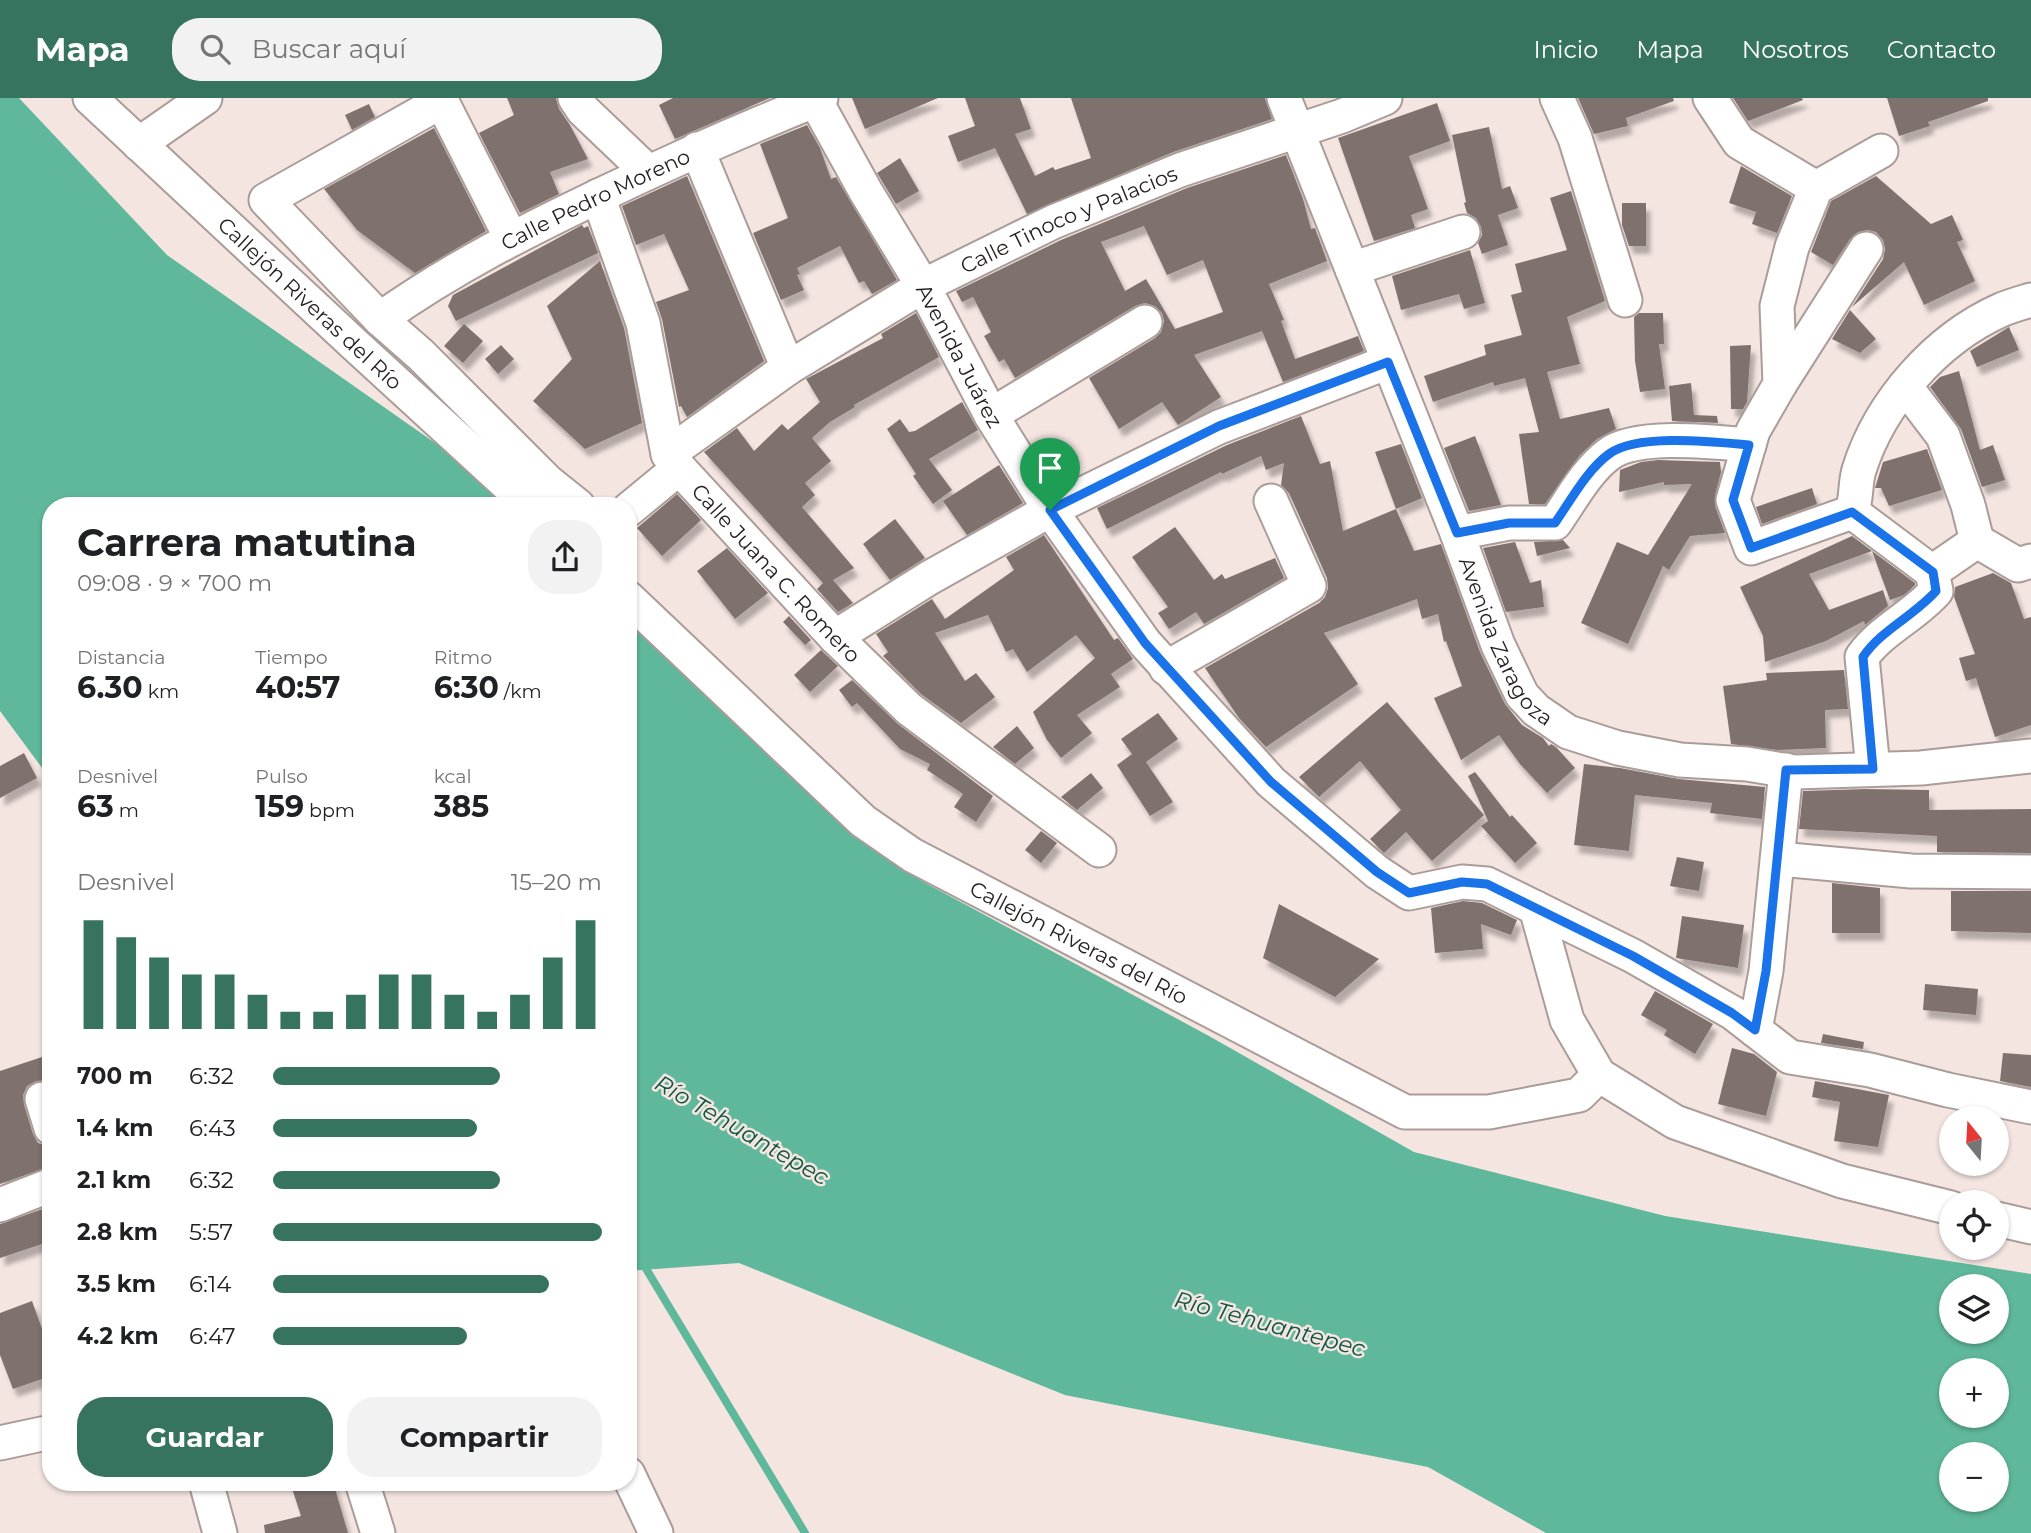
<!DOCTYPE html>
<html lang="es">
<meta charset="utf-8">
<style>
:root{--surface:#fff;--page:#f2f2f2;--text:#202124;--muted:#757577;--accent:#367460}
body{margin:0;font-family:Montserrat,sans-serif;background:var(--page);color:var(--text);height:100vh;display:flex;flex-direction:column;font-size:26px;white-space:nowrap}
*{box-sizing:border-box;margin:0}
p{font-size:23px;color:var(--muted)}
.icon{flex:none;width:38px;height:38px;fill:none;stroke:currentColor;stroke-width:2;stroke-linecap:round;stroke-linejoin:round}
.map{position:relative;flex:1;overflow:hidden}
.sheet{position:absolute;left:42px;top:399px;width:595px;height:994px;display:flex;flex-direction:column;background:var(--surface);border-radius:28px;box-shadow:0 2px 5px #0004}
.sheet>*{flex:none}
.needle{width:46px;rotate:342deg}
.tools{position:absolute;left:1939px;top:1008px;display:grid;gap:14px}
.tools a{display:grid;place-items:center;width:70px;height:70px;border-radius:50%;background:var(--surface);box-shadow:0 2px 5px #0004;font-size:35px}
.pin{position:absolute;display:grid;place-items:center;width:60px;height:60px;color:#fff;margin:-72px -30px;border-radius:50% 50% 50% 0;rotate:-45deg;box-shadow:0 0 7px #0007}
.pin .icon{rotate:45deg}
.round{display:grid;place-items:center;flex:none;width:74px;height:74px;border-radius:28px;background:var(--page)}
.overview{display:flex;align-items:center;justify-content:space-between;height:119px;padding:0 35px}
h1{font-size:38px;font-weight:700;line-height:52px}
.metrics{display:grid;grid-template-columns:repeat(3,1fr);gap:10px;height:119px;padding:7px 35px}
.metrics div{display:grid;align-content:center}
.metrics b{font-size:30px;font-weight:700}
.metrics small{font-size:19px;font-weight:400}
.metrics p{font-size:19px}
.chart{height:196px;padding:14px 35px}
.chart p{display:flex;justify-content:space-between}
.chart svg{width:100%;height:126px;margin-top:7px;stroke:var(--accent);stroke-width:6}
.primary-button{display:flex;gap:14px;margin-top:auto;padding:14px 35px}
.primary-button a{flex:1;height:80px;border-radius:28px;background:var(--accent);color:#fff;font-size:28px;font-weight:700;line-height:80px;text-align:center}
.primary-button a+a{background:var(--page);color:var(--text)}
ul{padding:0 35px;list-style:none;font-size:23px}
li{display:grid;grid-template-columns:112px 84px 1fr;align-items:center;height:52px}
li i{height:18px;border-radius:9px;background:var(--accent)}
header{display:flex;align-items:center;gap:42px;box-sizing:border-box;height:98px;padding:0 35px;background:var(--accent);color:#fff}
header strong{font-size:33px}
nav{display:flex;gap:38px;margin-inline-start:auto;font-size:24px}
.search{width:490px;height:63px;background:var(--page);display:flex;align-items:center;gap:18px;box-sizing:border-box;padding:0 24px;border-radius:28px;color:var(--muted);font-size:26px}
.map>svg:first-child{display:block}
.water{fill:#5fb89b;fill-rule:evenodd}
.lines{fill:none;stroke-linecap:round;stroke-linejoin:round}
.stream{stroke:#5fb89b;stroke-width:8}
.building{fill:#7f726e;fill-rule:evenodd;filter:url(#shadow)}
.minor-casing{stroke:#aa9c98;stroke-width:37}
.minor{stroke:#fff;stroke-width:33}
.route-casing{stroke:#fff;stroke-width:14}
.route{stroke:#1a73e8;stroke-width:9}
.labels{text-anchor:middle;dominant-baseline:central;stroke-width:5;stroke-linejoin:round;paint-order:stroke}
.street-label{font-size:21px;fill:#241f1e;stroke:#f4e5e1}
.water-label{font-size:23px;font-style:italic;fill:#0c5643;stroke:#f4e5e1}
</style>
<header>
<strong>Mapa</strong>
<div class="search"><svg class="icon" aria-label="search" viewBox="0 0 24 24"><circle cx="10" cy="10" r="6"/><path d="M15 15l6 6"/></svg>Buscar aquí</div>
<nav><a>Inicio</a><a>Mapa</a><a>Nosotros</a><a>Contacto</a></nav>
</header>
<div class="map">
<svg width="2031" height="1435" viewBox="0 0 2031 1435">
<defs>
<filter id="shadow"><feDropShadow dx="4.5" dy="8" stdDeviation="2" flood-color="#0004"/></filter>
</defs>
<rect width="100%" height="100%" fill="#f4e5e1"/>
<path class="water" d="M 0,0 L 19,0 L 167,157 L 525,408 L 51,408 L 51,682 L 0,613 Z
M 628,491 L 825,691 L 920,782 L 1209,938 L 1414,1054 L 1665,1118 L 2031,1176 L 2031,1435 L 1546,1435 L 1428,1369 L 1065,1297 L 739,1165 L 628,1173 ZM 1951,1188 L 1997,1188 L 1997,1234 L 1951,1234 ZM 1951,1272 L 1997,1272 L 1997,1318 L 1951,1318 ZM 1951,1356 L 1997,1356 L 1997,1402 L 1951,1402 Z"/>
<g class="lines">
<path class="stream" d="M 642,1164 L 805,1435"/>
</g>
<path class="building" d="M 507,0 L 556,0 L 559,11 L 570,27 L 588,61 L 550,74 L 559,96 L 520,115 L 479,35 L 514,17 Z
M 673,0 L 770,0 L 675,41 L 659,7 Z
M 852,0 L 938,0 L 865,31 Z
M 965,0 L 1020,0 L 1031,31 L 1015,36 L 1035,78 L 1053,69 L 1055,72 L 1091,60 L 1071,0 L 1265,0 L 1272,21 L 1173,54 L 1027,116 L 995,50 L 958,64 L 948,38 L 975,28 Z
M 1578,0 L 1673,0 L 1674,3 L 1626,20 L 1628,28 L 1594,36 Z
M 1733,0 L 1802,0 L 1803,2 L 1748,23 Z
M 1887,0 L 1988,0 L 1988,3 L 1928,24 L 1930,28 L 1899,38 Z
M 1437,5 L 1450,43 L 1409,58 L 1428,111 L 1411,117 L 1415,130 L 1374,143 L 1338,40 Z
M 369,6 L 375,19 L 352,32 L 345,17 Z
M 807,27 L 820,50 L 831,81 L 836,79 L 897,182 L 872,196 L 864,183 L 859,185 L 840,148 L 797,170 L 800,176 L 797,177 L 804,192 L 781,202 L 753,135 L 788,120 L 760,46 Z
M 1489,29 L 1502,91 L 1510,88 L 1518,110 L 1498,117 L 1508,147 L 1482,156 L 1478,145 L 1482,137 L 1481,129 L 1476,120 L 1467,115 L 1464,105 L 1466,104 L 1452,37 Z
M 434,30 L 486,133 L 415,175 L 357,132 L 324,91 Z
M 1286,57 L 1303,101 L 1311,131 L 1315,130 L 1327,163 L 1269,186 L 1284,222 L 1281,223 L 1295,261 L 1358,238 L 1364,253 L 1283,284 L 1262,233 L 1194,257 L 1221,299 L 1178,327 L 1162,304 L 1119,331 L 1089,280 L 1155,240 L 1161,234 L 1164,223 L 1162,215 L 1155,208 L 1145,205 L 1135,208 L 1015,280 L 1004,261 L 999,264 L 984,238 L 991,234 L 973,199 L 962,204 L 956,193 L 1061,142 L 1187,90 ZM 1144,128 L 1167,177 L 1203,162 L 1223,214 L 1175,231 L 1146,181 L 1125,193 L 1101,144 Z
M 900,60 L 919,93 L 896,106 L 877,75 Z
M 1741,68 L 1792,98 L 1777,135 L 1752,126 L 1756,114 L 1729,105 Z
M 687,78 L 764,263 L 687,319 L 681,308 L 679,309 L 662,221 L 656,204 L 689,192 L 664,136 L 636,147 L 622,108 Z
M 1876,78 L 1931,126 L 1952,117 L 1963,142 L 1957,144 L 1975,183 L 1924,207 L 1904,164 L 1852,209 L 1883,161 L 1885,151 L 1883,142 L 1876,134 L 1868,132 L 1858,134 L 1850,141 L 1833,167 L 1811,154 L 1831,103 Z
M 1571,93 L 1605,203 L 1567,219 L 1580,266 L 1547,274 L 1560,321 L 1609,310 L 1616,331 L 1597,341 L 1580,357 L 1545,406 L 1529,406 L 1519,336 L 1539,334 L 1525,280 L 1494,288 L 1493,284 L 1433,304 L 1424,278 L 1486,257 L 1484,247 L 1522,237 L 1511,197 L 1522,194 L 1515,166 L 1567,152 L 1550,100 Z
M 1622,105 L 1646,105 L 1646,148 L 1629,148 L 1622,127 Z
M 582,127 L 584,130 L 588,128 L 598,155 L 456,223 L 448,208 L 453,197 Z
M 1470,152 L 1485,205 L 1464,211 L 1459,196 L 1401,212 L 1392,178 Z
M 600,163 L 624,230 L 642,325 L 585,351 L 533,303 L 572,261 L 547,208 Z
M 1850,212 L 1876,241 L 1860,255 L 1832,241 Z
M 916,215 L 939,259 L 854,307 L 855,309 L 830,324 L 812,340 L 831,363 L 805,385 L 815,397 L 802,409 L 854,470 L 833,482 L 853,505 L 838,514 L 817,491 L 823,485 L 704,354 L 737,330 L 754,353 L 782,326 L 788,332 L 820,304 L 806,281 L 883,240 L 881,236 Z
M 1639,215 L 1663,215 L 1664,246 L 1659,246 L 1665,291 L 1640,294 L 1635,263 L 1634,219 Z
M 464,226 L 483,243 L 463,265 L 444,248 Z
M 2009,229 L 2019,252 L 1977,269 L 1970,253 Z
M 501,247 L 514,261 L 498,276 L 485,261 Z
M 1751,247 L 1747,304 L 1743,311 L 1731,311 L 1730,248 Z
M 1959,273 L 1980,352 L 1993,347 L 2005,382 L 1982,389 L 1961,331 L 1930,289 L 1940,279 Z
M 1691,285 L 1694,317 L 1717,318 L 1718,325 L 1672,323 L 1669,288 Z
M 962,304 L 978,332 L 929,361 L 952,392 L 933,406 L 913,378 L 916,376 L 887,331 L 900,321 L 909,334 L 915,333 Z
M 1301,318 L 1320,366 L 1330,363 L 1343,433 L 1396,411 L 1414,453 L 1441,446 L 1480,554 L 1505,606 L 1522,627 L 1543,640 L 1549,648 L 1551,646 L 1556,649 L 1575,670 L 1547,695 L 1520,666 L 1499,637 L 1461,662 L 1434,600 L 1462,588 L 1446,543 L 1444,544 L 1438,516 L 1422,521 L 1417,501 L 1324,535 L 1358,586 L 1266,649 L 1239,620 L 1205,570 L 1319,505 L 1325,499 L 1328,490 L 1327,480 L 1289,395 L 1281,387 L 1284,365 L 1266,372 L 1261,358 L 1222,376 L 1221,374 L 1107,431 L 1097,410 L 1227,347 Z
M 1475,338 L 1501,407 L 1469,413 L 1444,350 Z
M 1401,346 L 1422,400 L 1396,411 L 1375,354 Z
M 1927,351 L 1942,392 L 1889,408 L 1881,390 L 1875,390 L 1883,364 Z
M 1658,362 L 1720,364 L 1721,374 L 1715,397 L 1715,408 L 1725,435 L 1690,438 L 1669,472 L 1663,468 L 1628,546 L 1581,525 L 1617,444 L 1648,457 L 1692,386 L 1664,387 L 1664,384 L 1619,394 L 1620,372 L 1641,364 Z
M 999,367 L 1023,405 L 967,437 L 943,403 Z
M 1812,390 L 1817,406 L 1762,426 L 1756,409 Z
M 677,396 L 701,422 L 662,458 L 637,430 Z
M 895,421 L 925,460 L 890,482 L 863,446 Z
M 1175,429 L 1214,482 L 1222,476 L 1225,481 L 1275,460 L 1284,480 L 1204,526 L 1196,514 L 1169,531 L 1158,515 L 1168,509 L 1132,459 Z
M 1044,437 L 1114,542 L 1118,540 L 1133,561 L 1111,576 L 1120,589 L 1077,617 L 1092,635 L 1061,660 L 1047,642 L 1033,614 L 1095,560 L 1076,537 L 1027,574 L 1013,551 L 1006,554 L 988,517 L 935,535 L 965,583 L 976,575 L 995,599 L 961,625 L 921,596 L 883,558 L 888,554 L 876,536 L 932,501 L 945,521 L 1014,472 L 1006,459 Z
M 1852,438 L 1915,485 L 1915,487 L 1904,497 L 1890,502 L 1872,453 L 1809,476 L 1829,512 L 1883,492 L 1888,508 L 1865,527 L 1864,523 L 1826,543 L 1765,564 L 1763,538 L 1740,489 Z
M 1563,442 L 1570,450 L 1537,458 L 1534,444 Z
M 1515,444 L 1530,485 L 1541,482 L 1544,509 L 1506,514 L 1483,450 Z
M 727,450 L 768,495 L 735,521 L 697,473 Z
M 1993,475 L 2011,485 L 2024,521 L 2031,519 L 2031,627 L 1995,639 L 1976,580 L 1966,583 L 1959,560 L 1975,556 L 1954,499 L 1955,489 Z
M 789,518 L 811,542 L 805,547 L 783,524 Z
M 821,552 L 838,568 L 810,594 L 794,577 Z
M 1844,572 L 1848,611 L 1825,612 L 1826,650 L 1778,652 L 1731,646 L 1723,588 L 1767,582 L 1766,575 Z
M 852,582 L 898,626 L 993,698 L 976,724 L 954,709 L 963,696 L 927,672 L 930,666 L 900,651 L 857,605 L 852,609 L 839,592 Z
M 1387,604 L 1484,717 L 1432,763 L 1406,734 L 1384,755 L 1370,741 L 1401,712 L 1360,663 L 1319,699 L 1299,679 Z
M 1158,615 L 1178,641 L 1146,664 L 1173,704 L 1150,718 L 1117,667 L 1132,656 L 1121,641 Z
M 1017,628 L 1034,650 L 1015,666 L 993,649 Z
M 24,655 L 37,680 L 0,700 L 0,668 Z
M 1584,666 L 1620,670 L 1679,681 L 1765,689 L 1762,721 L 1710,715 L 1712,705 L 1635,697 L 1629,753 L 1574,747 Z
M 1475,674 L 1510,719 L 1512,717 L 1537,745 L 1515,765 L 1481,728 L 1488,723 L 1468,678 Z
M 1091,675 L 1103,690 L 1077,712 L 1061,699 Z
M 1865,691 L 1929,692 L 1929,712 L 2031,711 L 2031,755 L 1937,754 L 1937,738 L 1799,731 L 1803,693 Z
M 1041,733 L 1057,745 L 1041,765 L 1025,752 Z
M 1677,759 L 1704,764 L 1699,793 L 1670,788 Z
M 1832,785 L 1880,790 L 1880,835 L 1832,835 Z
M 1951,793 L 2031,793 L 2031,835 L 1951,833 Z
M 1463,803 L 1482,805 L 1517,822 L 1511,837 L 1481,826 L 1483,851 L 1435,855 L 1431,810 Z
M 1279,806 L 1379,861 L 1335,899 L 1263,860 Z
M 1682,818 L 1744,827 L 1738,870 L 1676,860 Z
M 1925,886 L 1978,891 L 1976,917 L 1923,912 Z
M 1655,893 L 1713,926 L 1695,956 L 1664,937 L 1667,932 L 1641,917 Z
M 1823,936 L 1864,944 L 1863,951 L 1821,945 Z
M 1732,950 L 1754,956 L 1777,974 L 1766,1018 L 1718,1006 Z
M 2003,955 L 2031,957 L 2031,989 L 2000,983 Z
M 51,956 L 51,984 L 46,982 L 36,983 L 27,988 L 23,997 L 24,1007 L 33,1036 L 38,1045 L 51,1049 L 51,1068 L 0,1086 L 0,973 Z
M 1815,983 L 1889,997 L 1878,1049 L 1834,1043 L 1840,1004 L 1812,999 Z
M 51,1108 L 51,1143 L 0,1160 L 0,1126 Z
M 32,1203 L 51,1256 L 51,1278 L 13,1291 L 0,1257 L 0,1215 Z
M 290,1384 L 333,1384 L 348,1435 L 265,1435 L 264,1427 L 301,1418 Z"/>
<g class="lines">
<defs>
<g id="minor">
<path id="s1" d="M 90,0 L 353,245 L 531,408"/>
<path d="M 440,0 L 511,140"/>
<path d="M 575,0 L 583,12 L 648,74"/>
<path id="s2" d="M 814,0 L 866,94 L 923,188 L 991,317 L 1050,412 L 1145,545 L 1271,684 L 1377,774 L 1409,795 L 1462,784 L 1487,786 L 1633,858 L 1733,915 L 1790,959 L 1870,972 L 1948,992 L 2031,1009"/>
<path id="s3" d="M 1284,0 L 1457,435 L 1498,547 L 1522,597 L 1536,612 L 1568,634 L 1618,650 L 1680,662 L 1747,666 L 1795,674 L 1921,670 L 2031,658"/>
<path d="M 1557,0 L 1575,40 L 1625,202"/>
<path d="M 1710,0 L 1739,44 L 1816,90"/>
<path d="M 442,3 L 266,102 L 380,221 L 421,257 L 548,384 L 578,408"/>
<path d="M 139,46 L 205,0"/>
<path d="M 697,51 L 788,270"/>
<path id="s4" d="M 598,98 L 643,225 L 668,356 L 679,370 L 835,539 L 909,611 L 1099,752"/>
<path d="M 1352,171 L 1463,134"/>
<path id="s5" d="M 380,221 C 454,169 525,133 607,94 C 678,60 749,29 821,0"/>
<path d="M 1780,286 L 1866,151"/>
<path d="M 1905,288 L 1943,338 L 1968,407 L 1977,443"/>
<path d="M 991,317 L 1145,224"/>
<path id="s6" d="M 668,356 L 788,270 L 923,188 L 1053,124 L 1180,72 L 1342,18 L 1385,0"/>
<path d="M 628,412 L 679,370"/>
<path d="M 1852,414 L 1751,450 L 1733,402 L 1753,333 L 1780,286 L 1777,208 L 1792,149 L 1816,90 L 1881,53"/>
<path d="M 1852,414 C 1857,398 1855,385 1859,372 C 1880,305 1936,241 2001,212 C 2010,208 2021,205 2031,202"/>
<path d="M 1852,414 L 1932,474"/>
<path d="M 1457,435 L 1509,425 L 1555,425 C 1571,402 1587,372 1609,356 C 1637,335 1715,344 1749,347"/>
<path id="s7" d="M 628,500 L 863,723 L 912,757 L 1405,1014 L 1489,1014 L 1579,997 L 1599,977"/>
<path d="M 835,539 L 929,480 L 1050,412 L 1219,329 L 1388,264"/>
<path d="M 1166,570 L 1309,488 L 1271,403"/>
<path d="M 1873,671 L 1862,559 C 1881,532 1914,518 1936,493 L 1932,474 L 1977,443 L 2018,467 L 2031,463"/>
<path d="M 1778,761 L 1911,773 L 2031,774"/>
<path d="M 1536,810 L 1567,922 L 1599,977 L 1675,1024 L 1842,1083 L 1951,1110"/>
<path d="M 1755,932 L 1766,873 L 1786,672"/>
<path d="M 42,1001 L 51,1030"/>
<path d="M 0,1107 L 51,1087"/>
<path d="M 1997,1121 L 2031,1129"/>
<path d="M 0,1345 L 51,1334"/>
<path d="M 628,1376 L 656,1435"/>
<path d="M 206,1384 L 220,1435"/>
<path d="M 362,1384 L 378,1435"/>
</g>
</defs>
<use href="#minor" class="minor-casing"/>
<use href="#minor" class="minor"/>
</g>
<g class="lines">
<defs>
<path id="route" d="M 1388,264 L 1457,435 L 1509,425 L 1555,425 C 1571,402 1587,372 1609,356 C 1637,335 1715,344 1749,347 L 1733,402 L 1751,450 L 1852,414 L 1933,474 L 1936,493 C 1914,518 1881,532 1863,559 L 1873,671 L 1786,672 L 1766,873 L 1755,932 L 1732,915 L 1633,858 L 1487,786 L 1462,784 L 1409,795 L 1377,774 L 1271,684 L 1145,545 L 1050,412 L 1219,328 Z"/>
</defs>
<use href="#route" class="route-casing"/>
<use href="#route" class="route"/>
</g>
<g class="labels">
<g class="street-label">
<text stroke="none"><textPath href="#s5" startOffset="247">Calle Pedro Moreno</textPath></text>
<text stroke="none"><textPath href="#s6" startOffset="466">Calle Tinoco y Palacios</textPath></text>
<text stroke="none"><textPath href="#s1" startOffset="301">Callejón Riveras del Río</textPath></text>
<text stroke="none"><textPath href="#s2" startOffset="296">Avenida Juárez</textPath></text>
<text stroke="none"><textPath href="#s4" startOffset="429">Calle Juana C. Romero</textPath></text>
<text stroke="none"><textPath href="#s3" startOffset="588">Avenida Zaragoza</textPath></text>
<text stroke="none"><textPath href="#s7" startOffset="572">Callejón Riveras del Río</textPath></text>
</g>
<g class="water-label">
<text transform="translate(742 1032) rotate(30)">Río Tehuantepec</text>
<text transform="translate(1270 1226) rotate(15)">Río Tehuantepec</text>
</g>
</g>
</svg>
<div class="tools">
<a><svg class="needle" viewBox="-14 -14 28 28"><path d="M0-13l5 13h-10z" fill="#e53935"/><path d="M0 13l5-13h-10z" fill="#757577"/></svg></a>
<a><svg class="icon" aria-label="locate" viewBox="0 0 24 24"><circle cx="12" cy="12" r="6"/><path d="M12 2v4M12 18v4M2 12h4M18 12h4"/></svg></a>
<a><svg class="icon" aria-label="layers" viewBox="0 0 24 24"><path d="M12 4l9 5-9 5-9-5zM3 14l9 5 9-5"/></svg></a>
<a>+</a>
<a>−</a>
</div>
<div class="pin" style="left:1050px;top:412px;background:#1e9e55"><svg class="icon" aria-label="arrive" viewBox="0 0 24 24"><path d="M6 21V4h12l-3 4 3 4H6"/></svg></div>
<section class="sheet">
<div class="overview"><div><h1>Carrera matutina</h1><p>09:08 · 9 × 700 m</p></div><a class="round"><svg class="icon" aria-label="share" viewBox="0 0 24 24"><path d="M12 15V3M7 8l5-5 5 5M5 13v7h14v-7"/></svg></a></div>
<div class="metrics">
<div><p>Distancia</p><b>6.30<small> km</small></b></div>
<div><p>Tiempo</p><b>40:57</b></div>
<div><p>Ritmo</p><b>6:30<small> /km</small></b></div>
</div>
<div class="metrics">
<div><p>Desnivel</p><b>63<small> m</small></b></div>
<div><p>Pulso</p><b>159<small> bpm</small></b></div>
<div><p>kcal</p><b>385</b></div>
</div>
<div class="chart"><p><span>Desnivel</span>15–20 m</p>
<svg viewBox="0 0 160 44" preserveAspectRatio="none"><path d="M5 44V6M15 44V12M25 44V19M35 44V25M45 44V25M55 44V32M65 44V38M75 44V38M85 44V32M95 44V25M105 44V25M115 44V32M125 44V38M135 44V32M145 44V19M155 44V6"/></svg>
</div>
<ul>
<li><b>700 m</b>6:32<i style="width:69%"></i></li>
<li><b>1.4 km</b>6:43<i style="width:62%"></i></li>
<li><b>2.1 km</b>6:32<i style="width:69%"></i></li>
<li><b>2.8 km</b>5:57<i style="width:100%"></i></li>
<li><b>3.5 km</b>6:14<i style="width:84%"></i></li>
<li><b>4.2 km</b>6:47<i style="width:59%"></i></li>
</ul>
<div class="primary-button"><a>Guardar</a><a>Compartir</a></div>
</section>
</div>
